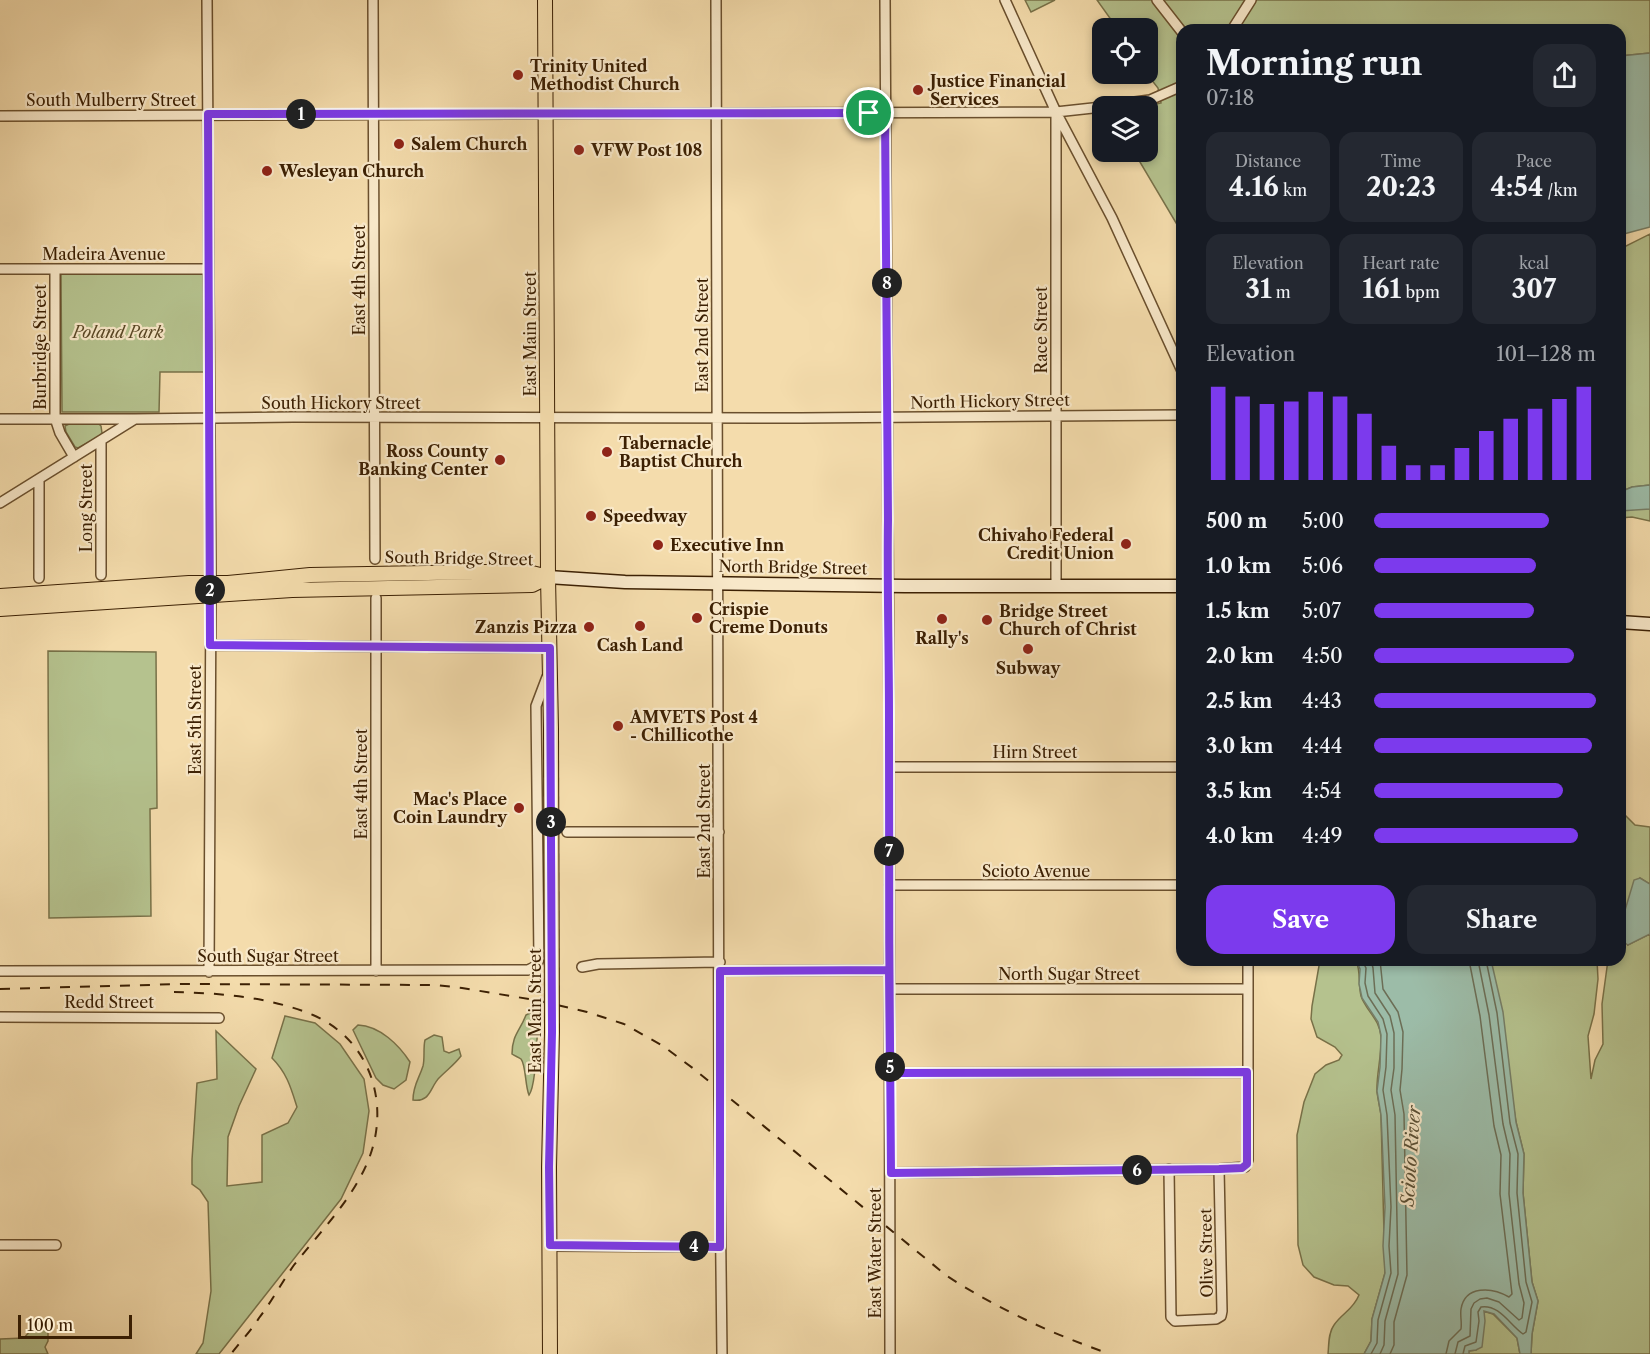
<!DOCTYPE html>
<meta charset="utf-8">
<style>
:root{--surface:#171b24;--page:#242831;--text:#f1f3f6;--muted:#9ea1a6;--accent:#7c3aed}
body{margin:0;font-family:"Libre Caslon Text",serif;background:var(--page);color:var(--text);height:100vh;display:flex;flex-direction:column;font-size:22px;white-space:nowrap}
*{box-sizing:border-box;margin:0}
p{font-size:20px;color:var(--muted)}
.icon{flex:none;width:33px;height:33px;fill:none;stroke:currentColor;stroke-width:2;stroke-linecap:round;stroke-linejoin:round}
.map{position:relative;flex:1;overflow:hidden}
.panel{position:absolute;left:1176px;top:24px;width:450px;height:942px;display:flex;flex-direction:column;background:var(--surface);border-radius:18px;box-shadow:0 3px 9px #0003}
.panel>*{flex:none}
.tools{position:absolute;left:1092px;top:18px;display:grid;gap:12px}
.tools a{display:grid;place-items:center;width:66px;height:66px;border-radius:12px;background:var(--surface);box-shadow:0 3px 9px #0003;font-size:30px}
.scale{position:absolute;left:18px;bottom:15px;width:114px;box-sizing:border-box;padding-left:6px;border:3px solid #3c2003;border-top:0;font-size:16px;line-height:21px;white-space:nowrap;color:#3c2003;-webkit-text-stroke:4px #f8e8c9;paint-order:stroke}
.pin{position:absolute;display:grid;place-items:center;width:51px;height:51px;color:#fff;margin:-26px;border:3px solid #fff;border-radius:50%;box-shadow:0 2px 6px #0007}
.km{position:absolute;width:30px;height:30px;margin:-15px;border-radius:50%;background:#222;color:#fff;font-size:16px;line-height:30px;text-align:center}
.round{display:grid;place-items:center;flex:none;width:63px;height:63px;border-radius:18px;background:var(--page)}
.overview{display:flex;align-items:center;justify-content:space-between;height:102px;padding:0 30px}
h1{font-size:33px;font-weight:800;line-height:45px}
.stats{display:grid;grid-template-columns:repeat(3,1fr);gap:9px;height:102px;padding:6px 30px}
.stats div{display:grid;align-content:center;border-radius:15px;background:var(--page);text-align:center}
.stats b{font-size:26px;font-weight:800}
.stats small{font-size:16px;font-weight:400}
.stats p{font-size:16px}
.chart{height:168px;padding:12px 30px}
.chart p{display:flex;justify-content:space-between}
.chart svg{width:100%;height:108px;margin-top:6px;stroke:var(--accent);stroke-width:6}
.action{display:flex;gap:12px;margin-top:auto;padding:12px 30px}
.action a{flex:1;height:69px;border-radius:18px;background:var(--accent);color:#fff;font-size:24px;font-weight:800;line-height:69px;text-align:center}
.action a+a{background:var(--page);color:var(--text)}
ul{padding:0 30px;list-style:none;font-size:20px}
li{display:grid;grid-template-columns:96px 72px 1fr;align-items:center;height:45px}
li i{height:15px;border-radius:8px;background:var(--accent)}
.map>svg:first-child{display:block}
.green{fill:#b5c28e;stroke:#787148;stroke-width:1.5}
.water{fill:#9cbca8;stroke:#767e66;stroke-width:1.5}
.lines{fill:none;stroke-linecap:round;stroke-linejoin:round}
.shore{stroke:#6c6e56;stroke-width:1.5}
.minor-casing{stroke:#6a4f2d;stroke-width:12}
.secondary-casing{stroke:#3c2003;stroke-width:15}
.primary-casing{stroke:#3c2003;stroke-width:16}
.minor{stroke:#f8e8c9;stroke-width:9}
.secondary{stroke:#f8e8c9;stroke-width:12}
.primary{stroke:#f4dcac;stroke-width:14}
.rail{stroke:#3c2003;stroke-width:2;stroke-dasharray:10 10;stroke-linecap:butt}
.primary-bridge-casing{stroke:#3c2003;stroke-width:16;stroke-linecap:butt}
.primary-bridge{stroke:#f4dcac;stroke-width:14}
.route-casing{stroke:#fff;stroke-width:12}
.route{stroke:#7c3aed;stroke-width:8}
.poi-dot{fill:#8f2418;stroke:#f8e8c9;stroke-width:2}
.labels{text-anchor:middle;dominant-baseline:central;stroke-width:4.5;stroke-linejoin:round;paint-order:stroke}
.poi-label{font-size:16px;font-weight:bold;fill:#3c2003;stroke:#f8e8c9;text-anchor:start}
.street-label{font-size:16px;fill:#3c2003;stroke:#f8e8c9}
.park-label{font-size:16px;font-style:italic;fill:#5a4826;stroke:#f8e8c9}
.water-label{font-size:18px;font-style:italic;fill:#594f35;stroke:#f8e8c9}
</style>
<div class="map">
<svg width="1650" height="1354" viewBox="0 0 1650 1354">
<rect width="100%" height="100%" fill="#f4dcac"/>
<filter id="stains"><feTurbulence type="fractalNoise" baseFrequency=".00333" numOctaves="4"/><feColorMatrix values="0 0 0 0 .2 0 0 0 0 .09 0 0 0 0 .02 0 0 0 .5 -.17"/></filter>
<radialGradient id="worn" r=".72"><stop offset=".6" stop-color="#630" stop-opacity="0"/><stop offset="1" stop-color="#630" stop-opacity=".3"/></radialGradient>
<path class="green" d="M 1025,0 L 1055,0 L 1031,12 Z
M 1097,0 L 1650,0 L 1650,53 L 1620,56 L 1620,30 L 1182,30 L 1182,233 L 1134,152 L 1148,152 L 1147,106 L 1161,103 L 1158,88 L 1147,74 L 1148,28 L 1117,28 Z
M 1650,234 L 1650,485 L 1632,487 L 1620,492 L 1620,249 Z
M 61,274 L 203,274 L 204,372 L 160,372 L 159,412 L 62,412 Z
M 69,424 L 99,424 L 101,426 L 102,433 L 100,436 L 78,448 L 75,447 L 66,432 L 65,426 Z
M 1644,508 L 1650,509 L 1650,521 L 1632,517 L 1620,518 L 1620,511 Z
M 48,651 L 156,652 L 157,808 L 150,809 L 151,916 L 49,918 Z
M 1623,813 L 1635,825 L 1650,827 L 1650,884 L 1640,878 L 1628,945 L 1650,934 L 1650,1354 L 1531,1354 L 1532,1334 L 1538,1301 L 1532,1282 L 1523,1193 L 1524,1154 L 1516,1122 L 1491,960 L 1597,960 L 1598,979 L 1594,1014 L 1588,1036 L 1591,1079 L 1595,1060 L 1603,1044 L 1602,1004 L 1608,960 L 1620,960 L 1620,817 Z
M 1320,960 L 1356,960 C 1361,972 1358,983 1361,996 C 1366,1011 1380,1019 1381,1037 C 1382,1055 1376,1076 1377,1092 C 1378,1100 1380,1108 1381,1115 L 1385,1273 L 1372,1319 L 1371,1341 L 1364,1354 L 1328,1354 C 1329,1345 1328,1333 1334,1325 C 1342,1313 1353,1310 1359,1295 L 1348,1286 L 1334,1285 L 1314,1277 L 1303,1265 L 1298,1245 L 1297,1135 L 1304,1102 L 1315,1074 L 1326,1065 L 1339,1060 L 1342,1055 L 1335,1047 L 1317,1037 L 1311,1019 L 1312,1006 Z
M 534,1011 L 539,1016 C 536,1034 537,1084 529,1095 C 525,1086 526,1065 521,1059 C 518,1057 515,1056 512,1054 C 512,1035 520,1031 526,1015 Z
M 285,1016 L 315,1023 L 340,1044 L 364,1079 L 369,1111 L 363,1153 L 341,1199 L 219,1354 L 196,1354 L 203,1343 L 211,1291 L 208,1202 L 200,1190 L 192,1184 L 192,1160 L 197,1083 L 217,1079 L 216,1031 L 256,1069 L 239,1106 L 228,1137 L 227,1186 L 262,1182 L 262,1135 L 288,1123 L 297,1107 C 291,1088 287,1073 272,1058 Z
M 358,1025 C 380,1026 399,1045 410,1062 L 406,1080 L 394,1089 L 383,1085 L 376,1078 L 353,1030 Z
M 434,1035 L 442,1037 L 444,1051 L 449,1053 L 459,1049 L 461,1056 C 454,1065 448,1069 440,1077 C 430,1086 431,1103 413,1100 C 413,1085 419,1079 423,1066 C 425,1058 423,1048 425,1040 Z
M 1483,1311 L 1493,1314 L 1517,1338 L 1520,1354 L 1469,1354 L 1468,1351 L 1476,1350 Z
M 37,1323 L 48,1328 L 48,1341 L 45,1347 L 48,1354 L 0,1354 L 0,1339 L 24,1338 Z"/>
<path class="water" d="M 1650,53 L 1650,227 L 1620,235 L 1620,56 Z
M 1650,485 L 1650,509 L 1620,511 L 1620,492 L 1632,487 Z
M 1640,878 L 1650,884 L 1650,934 L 1628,945 L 1622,941 L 1620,927 L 1634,880 Z
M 1356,960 L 1491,960 L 1503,1012 L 1516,1122 L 1524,1154 L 1523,1193 L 1532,1282 L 1538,1301 L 1532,1334 L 1531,1354 L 1520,1354 L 1517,1338 L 1494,1314 L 1484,1311 L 1485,1321 L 1482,1347 L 1476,1350 L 1469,1351 L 1469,1354 L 1364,1354 L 1371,1341 L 1372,1319 L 1385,1273 L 1383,1246 L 1385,1207 L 1381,1115 L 1377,1091 L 1380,1067 L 1381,1035 L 1378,1022 L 1362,998 L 1359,984 L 1360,969 Z"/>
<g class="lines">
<path class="shore" d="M 1362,960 L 1366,968 L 1365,983 L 1368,996 L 1383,1019 L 1387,1034 L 1386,1067 L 1383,1090 L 1387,1115 L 1391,1207 L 1389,1246 L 1391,1273 L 1378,1320 L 1377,1343 L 1371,1354
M 1371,960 L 1373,968 L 1375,993 L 1390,1016 L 1394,1033 L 1394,1068 L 1391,1090 L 1395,1115 L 1398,1274 L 1385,1321 L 1384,1345 L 1380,1354
M 1380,960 L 1383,989 L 1398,1012 L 1403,1032 L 1402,1069 L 1400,1090 L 1404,1114 L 1407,1275 L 1394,1322 L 1394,1345 L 1390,1354
M 1446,1354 L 1449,1341 L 1461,1329 C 1462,1322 1460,1316 1461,1309 C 1465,1285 1492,1287 1509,1297 L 1512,1294 L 1500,1194 L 1501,1155 L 1494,1126 L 1480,1016 L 1469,960
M 1455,1354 L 1458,1342 L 1470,1336 L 1471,1309 L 1474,1303 L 1480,1299 L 1487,1298 L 1499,1302 L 1519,1320 L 1522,1318 L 1524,1303 L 1519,1284 L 1509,1194 L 1510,1154 L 1503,1124 L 1489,1015 L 1478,960
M 1463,1354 L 1465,1346 L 1476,1342 L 1479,1321 L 1478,1312 L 1481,1307 C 1499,1304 1510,1325 1523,1334 L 1526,1332 L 1532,1302 L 1526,1282 L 1517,1193 L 1518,1154 L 1510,1123 L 1497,1013 L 1486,960"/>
<defs>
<path id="minor" d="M 207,0 L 211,583 L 209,972
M 373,0 L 375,559
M 716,0 L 719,1096 L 722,1354
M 885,0 L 889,702 L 890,1354
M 1005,0 L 1056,112 L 1112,218 L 1182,371
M 1157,0 L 1182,32
M 1232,30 L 1251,0
M 1104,106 L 1150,100 L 1182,86
M 1056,112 L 1056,585
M 0,116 L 1056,112 L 1102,107
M 0,269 L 208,269
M 55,269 L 55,418 L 60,433 L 74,457
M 0,419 L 135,419
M 101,441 L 101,575
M 0,503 L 135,419 L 293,417 L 801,418 L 1182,415
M 39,578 L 39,479
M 210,645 L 550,648
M 889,767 L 1182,767
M 567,832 L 719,832
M 889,885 L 1182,885
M 582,967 L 598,964 L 720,962
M 0,971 L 528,970 C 535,967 538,965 539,958 L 536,706 L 547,677
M 376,971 L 376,598
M 720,971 L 889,970
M 890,989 L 1248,989
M 0,1017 L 219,1018
M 890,1073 L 1247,1072
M 1169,1169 L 1171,1317 L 1175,1321 L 1216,1319 L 1221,1316 L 1222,1311 L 1219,1169
M 891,1173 L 1219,1169 L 1245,1167 L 1248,1160 L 1248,960
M 0,1245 L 56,1245
M 550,1246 L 720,1247"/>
<path id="secondary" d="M 548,577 L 625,582 L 905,586 L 1182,586
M 1620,622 L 1650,624"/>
<path id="primary" d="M 545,0 L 548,577 L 551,729
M 0,596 L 189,583 L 228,583 L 310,575 L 485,572 L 532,573 L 548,577
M 0,609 L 292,590 L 532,585 L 548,577
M 550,1354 L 549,1167 L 552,1032"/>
</defs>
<use href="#minor" class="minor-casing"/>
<use href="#secondary" class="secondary-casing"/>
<use href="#primary" class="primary-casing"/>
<use href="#minor" class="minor"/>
<use href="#secondary" class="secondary"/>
<use href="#primary" class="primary"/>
<path class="rail" d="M 0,989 L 182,984 L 436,985 L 462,988 L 535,1000 L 587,1012 L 624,1024 L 663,1046 L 694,1069 L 947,1276 C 998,1309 1052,1334 1110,1354
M 174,992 C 220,993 270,997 313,1015 C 371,1040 391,1105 368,1161 C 352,1200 320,1232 294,1265 C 282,1282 272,1301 259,1318 C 251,1331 240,1342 231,1354"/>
<defs>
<path id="primary-bridge" d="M 551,729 L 552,1032"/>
</defs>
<use href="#primary-bridge" class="primary-bridge-casing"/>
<use href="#primary-bridge" class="primary-bridge"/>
</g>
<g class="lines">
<defs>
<path id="route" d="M 869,113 L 208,114 L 210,645 L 550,648 L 552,1032 L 549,1167 L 550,1245 L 720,1247 L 720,971 L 889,970 L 890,1073 L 1247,1072 L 1247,1164 L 1242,1168 L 1219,1169 L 891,1173 C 889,1020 889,868 889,715 C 889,650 887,585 888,520 L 885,113 L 869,113"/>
</defs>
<use href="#route" class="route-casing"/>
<use href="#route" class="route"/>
</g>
<g class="poi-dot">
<circle cx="518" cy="75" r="6"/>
<circle cx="918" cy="90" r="6"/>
<circle cx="399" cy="144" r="6"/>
<circle cx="579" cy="150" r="6"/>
<circle cx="267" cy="171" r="6"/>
<circle cx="607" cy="452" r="6"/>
<circle cx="500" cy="460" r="6"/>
<circle cx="591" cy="516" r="6"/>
<circle cx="1126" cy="544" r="6"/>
<circle cx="658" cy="545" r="6"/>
<circle cx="697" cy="618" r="6"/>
<circle cx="942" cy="619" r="6"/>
<circle cx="987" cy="620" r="6"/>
<circle cx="640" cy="626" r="6"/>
<circle cx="589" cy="627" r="6"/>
<circle cx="1028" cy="649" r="6"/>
<circle cx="618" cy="726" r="6"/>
<circle cx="519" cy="808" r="6"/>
</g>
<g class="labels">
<g class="poi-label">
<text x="530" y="66">Trinity United<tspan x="530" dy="18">Methodist Church</tspan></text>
<text x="930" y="81">Justice Financial<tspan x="930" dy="18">Services</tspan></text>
<text x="411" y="144">Salem Church</text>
<text x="591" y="150">VFW Post 108</text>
<text x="279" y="171">Wesleyan Church</text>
<text x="619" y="443">Tabernacle<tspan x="619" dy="18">Baptist Church</tspan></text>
<text x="488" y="451" text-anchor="end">Ross County<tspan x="488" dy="18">Banking Center</tspan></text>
<text x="603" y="516">Speedway</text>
<text x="1114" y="535" text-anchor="end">Chivaho Federal<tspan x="1114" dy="18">Credit Union</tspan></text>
<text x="670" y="545">Executive Inn</text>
<text x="709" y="609">Crispie<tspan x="709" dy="18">Creme Donuts</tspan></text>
<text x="999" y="611">Bridge Street<tspan x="999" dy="18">Church of Christ</tspan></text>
<text x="577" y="627" text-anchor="end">Zanzis Pizza</text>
<text x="942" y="638" text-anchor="middle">Rally's</text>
<text x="640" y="645" text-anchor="middle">Cash Land</text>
<text x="1028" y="668" text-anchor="middle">Subway</text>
<text x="630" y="717">AMVETS Post 4<tspan x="630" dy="18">- Chillicothe</tspan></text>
<text x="507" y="799" text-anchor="end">Mac's Place<tspan x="507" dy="18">Coin Laundry</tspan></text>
</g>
<g class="street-label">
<text x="111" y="100">South Mulberry Street</text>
<text x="104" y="254">Madeira Avenue</text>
<text transform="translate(359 280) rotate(-90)">East 4th Street</text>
<text transform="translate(1041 330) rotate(-90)">Race Street</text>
<text transform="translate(530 334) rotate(-90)">East Main Street</text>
<text transform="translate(702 335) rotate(-90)">East 2nd Street</text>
<text transform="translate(40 347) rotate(-90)">Burbridge Street</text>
<text transform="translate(990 401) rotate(-1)">North Hickory Street</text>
<text x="341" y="403">South Hickory Street</text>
<text transform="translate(86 508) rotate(-90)">Long Street</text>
<text transform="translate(459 558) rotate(1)">South Bridge Street</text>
<text transform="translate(793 567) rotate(1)">North Bridge Street</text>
<text transform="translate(195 720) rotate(-90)">East 5th Street</text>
<text x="1035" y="752">Hirn Street</text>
<text transform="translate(361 784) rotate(-90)">East 4th Street</text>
<text transform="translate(704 821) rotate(-90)">East 2nd Street</text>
<text x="1036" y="871">Scioto Avenue</text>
<text x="268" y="956">South Sugar Street</text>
<text x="1069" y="974">North Sugar Street</text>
<text x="109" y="1002">Redd Street</text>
<text transform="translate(535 1011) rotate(-90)">East Main Street</text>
<text transform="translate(875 1253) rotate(-90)">East Water Street</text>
<text transform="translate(1206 1253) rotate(-91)">Olive Street</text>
</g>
<g class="park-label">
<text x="118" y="332">Poland Park</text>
</g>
<g class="water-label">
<text transform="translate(1411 1156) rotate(-86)">Scioto River</text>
</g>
</g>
<rect width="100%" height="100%" filter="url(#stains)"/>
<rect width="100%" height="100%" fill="url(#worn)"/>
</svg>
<div class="tools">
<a><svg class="icon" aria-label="locate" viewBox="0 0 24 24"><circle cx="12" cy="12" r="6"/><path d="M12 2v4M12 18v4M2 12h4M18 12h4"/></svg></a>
<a><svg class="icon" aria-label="layers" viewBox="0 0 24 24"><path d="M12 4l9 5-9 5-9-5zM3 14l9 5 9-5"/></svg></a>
</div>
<div class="scale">100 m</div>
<div class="pin" style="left:869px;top:113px;background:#1e9e55"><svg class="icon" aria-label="arrive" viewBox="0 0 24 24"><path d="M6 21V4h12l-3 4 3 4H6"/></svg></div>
<b class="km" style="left:301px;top:114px">1</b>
<b class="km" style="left:210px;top:590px">2</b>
<b class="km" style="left:551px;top:822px">3</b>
<b class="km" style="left:694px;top:1246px">4</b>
<b class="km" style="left:890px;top:1067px">5</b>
<b class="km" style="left:1137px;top:1170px">6</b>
<b class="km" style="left:889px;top:851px">7</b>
<b class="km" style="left:887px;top:283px">8</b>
<section class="panel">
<div class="overview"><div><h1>Morning run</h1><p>07:18</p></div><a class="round"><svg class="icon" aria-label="share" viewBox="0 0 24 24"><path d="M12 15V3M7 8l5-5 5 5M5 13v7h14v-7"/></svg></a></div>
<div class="stats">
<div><p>Distance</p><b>4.16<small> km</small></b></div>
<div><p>Time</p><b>20:23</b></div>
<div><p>Pace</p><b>4:54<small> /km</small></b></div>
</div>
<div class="stats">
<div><p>Elevation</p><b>31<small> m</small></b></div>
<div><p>Heart rate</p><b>161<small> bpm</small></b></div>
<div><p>kcal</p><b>307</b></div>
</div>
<div class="chart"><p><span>Elevation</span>101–128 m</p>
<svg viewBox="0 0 160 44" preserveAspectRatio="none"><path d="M5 44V6M15 44V10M25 44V13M35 44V12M45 44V8M55 44V10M65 44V17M75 44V30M85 44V38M95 44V38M105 44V31M115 44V24M125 44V19M135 44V15M145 44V11M155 44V6"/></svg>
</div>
<ul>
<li><b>500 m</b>5:00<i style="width:79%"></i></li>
<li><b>1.0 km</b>5:06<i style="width:73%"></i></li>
<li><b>1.5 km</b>5:07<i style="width:72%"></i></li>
<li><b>2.0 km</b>4:50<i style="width:90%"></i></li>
<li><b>2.5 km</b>4:43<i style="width:100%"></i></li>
<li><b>3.0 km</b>4:44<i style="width:98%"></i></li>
<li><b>3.5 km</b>4:54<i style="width:85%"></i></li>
<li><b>4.0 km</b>4:49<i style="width:92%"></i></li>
</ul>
<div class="action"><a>Save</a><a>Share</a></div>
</section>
</div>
